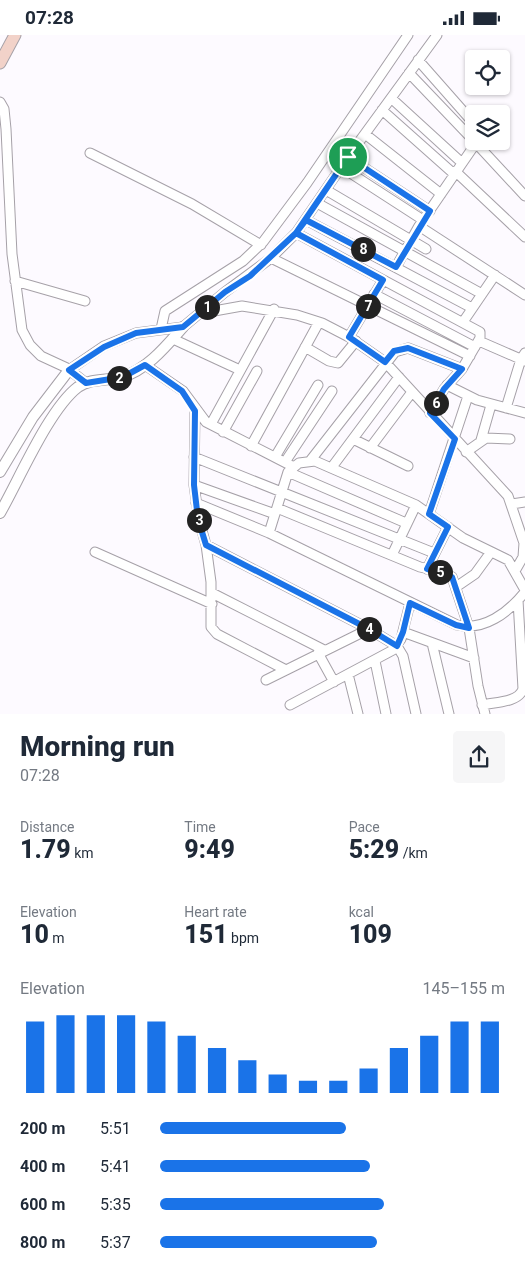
<!DOCTYPE html>
<meta charset="utf-8">
<style>
:root{--surface:#fff;--page:#f6f6f7;--text:#1f2937;--muted:#747a83;--accent:#1a73e8}
body{margin:0;font-family:Roboto,sans-serif;background:var(--page);color:var(--text);height:100vh;display:flex;flex-direction:column;font-size:19px;white-space:nowrap}
*{box-sizing:border-box;margin:0}
p{font-size:16px;color:var(--muted)}
.icon{flex:none;width:28px;height:28px;fill:none;stroke:currentColor;stroke-width:2;stroke-linecap:round;stroke-linejoin:round}
.map{position:relative;height:679px;overflow:hidden}
.panel{display:flex;flex-direction:column;background:var(--surface);flex:1}
.panel>*{flex:none}
.buttons{position:absolute;left:465px;top:15px;display:grid;gap:10px}
.buttons a{display:grid;place-items:center;width:45px;height:45px;border-radius:5px;background:var(--surface);box-shadow:0 1px 4px #0004;font-size:25px}
.pin{position:absolute;display:grid;place-items:center;width:42px;height:42px;color:#fff;margin:-21px;border:2px solid #fff;border-radius:50%;box-shadow:0 1px 5px #0007}
.km{position:absolute;width:25px;height:25px;margin:-12px;border-radius:50%;background:#222;color:#fff;font-size:14px;line-height:25px;text-align:center}
.round{display:grid;place-items:center;flex:none;width:52px;height:52px;border-radius:5px;background:var(--page)}
.summary{display:flex;align-items:center;justify-content:space-between;height:85px;padding:0 20px}
h1{font-size:28px;font-weight:800;line-height:38px}
.metrics{display:grid;grid-template-columns:repeat(3,1fr);gap:8px;height:85px;padding:5px 20px}
.metrics div{display:grid;align-content:center}
.metrics b{font-size:25px;font-weight:800}
.metrics small{font-size:14px;font-weight:400}
.metrics p{font-size:14px}
.chart{height:140px;padding:10px 20px}
.chart p{display:flex;justify-content:space-between}
.chart svg{width:100%;height:90px;margin-top:5px;stroke:var(--accent);stroke-width:6}
ul{padding:0 20px;list-style:none;font-size:16px}
li{display:grid;grid-template-columns:80px 60px 1fr;align-items:center;height:38px}
li i{height:12px;border-radius:6px;background:var(--accent)}
.status{display:flex;justify-content:space-between;align-items:center;height:35px;padding:0 25px;background:var(--surface);direction:ltr}
.status svg{height:14px;fill:currentColor}
.map>svg:first-child{display:block}
.lines{fill:none;stroke-linecap:round;stroke-linejoin:round}
.minor-casing{stroke:#a6a1a8;stroke-width:11}
.tertiary-casing{stroke:#a6a1a8;stroke-width:12}
.secondary-casing{stroke:#a6a1a8;stroke-width:13}
.minor{stroke:#fff;stroke-width:9}
.tertiary{stroke:#fff;stroke-width:10}
.secondary{stroke:#f2d2c9;stroke-width:11}
.route-casing{stroke:#fff;stroke-width:10}
.route{stroke:#1a73e8;stroke-width:6}
</style>
<div class="status"><b>07:28</b><svg viewBox="0 0 49 12"><path d="M0 12V9h3v3zM5 12V6h3v6zM10 12V3h3v9zM15 12V0h3v12zM26 1h20v11H26zM47 4h2v5h-2z"/></svg></div>
<div class="map">
<svg width="525" height="679" viewBox="0 0 525 679">
<rect width="100%" height="100%" fill="#fdfaff"/>
<g class="lines">
<defs>
<path id="minor" d="M 418,25 L 470,84
M 409,38 L 474,106
M 391,63 L 461,127
M 0,67 L 4,74 L 6,94 L 12,219 L 22,295 L 30,310 L 41,321 L 67,333 L 86,348
M 382,75 L 454,139
M 365,99 L 441,159
M 474,106 L 525,161
M 90,118 L 192,169 L 261,210
M 348,122 L 430,176
M 341,132 L 423,185
M 455,136 L 525,202
M 326,155 L 426,214
M 317,168 L 482,259
M 306,185 L 472,273
M 419,191 L 525,260
M 296,198 L 480,297 L 480,303 L 462,334 L 444,354 L 430,378
M 271,223 L 470,321
M 396,232 L 419,191 L 476,108
M 15,246 L 85,266
M 374,259 L 475,312
M 203,278 L 242,271 L 297,280 L 322,288 L 349,302 L 385,327 L 508,461 L 524,508 L 523,522 L 515,536
M 463,287 L 495,240
M 161,294 L 165,276 L 243,226 L 263,207 L 307,148 L 408,0
M 349,302 L 383,245
M 173,304 L 240,335
M 479,306 L 525,326
M 305,312 L 329,326 L 338,328 L 356,306
M 145,330 L 183,356 L 206,387 L 292,431
M 69,335 L 104,311 L 136,298 L 183,292 L 225,257 L 271,223 L 296,198 L 348,122 L 437,0
M 447,350 L 477,365 L 525,378
M 506,373 L 521,324 L 525,318
M 195,376 L 194,450 L 199,485 L 206,510 L 211,547 L 211,592 L 217,599 L 286,635
M 211,389 L 274,274
M 223,397 L 257,336
M 353,404 L 408,431
M 481,405 L 491,370
M 251,411 L 319,287
M 370,413 L 412,357
M 466,417 L 486,403 L 510,404
M 194,422 L 434,518
M 275,422 L 318,350
M 310,426 L 395,317 L 408,313 L 462,334
M 285,427 L 332,356
M 332,432 L 399,342
M 288,437 L 406,488
M 194,450 L 275,479
M 196,468 L 269,498 L 457,590 C 484,596 508,578 525,557
M 512,469 L 525,467
M 277,473 L 420,532 L 442,537 L 452,542 L 469,593 L 478,651 L 485,679
M 429,479 L 468,361
M 269,498 L 288,437 L 299,428 L 315,426 L 416,470 L 463,503 L 508,525 L 525,555
M 206,510 L 369,594 L 397,611 L 403,621 L 416,679
M 95,517 L 212,569
M 392,520 L 416,470
M 427,534 L 448,492
M 456,552 L 475,539 L 491,517
M 212,558 L 324,615
M 403,597 L 474,623
M 432,608 L 449,679
M 318,618 L 334,647
M 375,626 L 386,679
M 348,639 L 358,679
M 266,645 L 369,594
M 290,670 L 393,615 L 401,604 L 410,568
M 482,670 C 495,667 518,668 523,654 L 518,565"/>
<path id="tertiary" d="M 0,437 L 33,382 L 69,335
M 0,478 C 19,445 49,374 78,352 C 91,343 108,346 122,342 C 147,335 167,310 183,292"/>
<path id="secondary" d="M 0,28 L 15,0"/>
</defs>
<use href="#minor" class="minor-casing"/>
<use href="#tertiary" class="tertiary-casing"/>
<use href="#secondary" class="secondary-casing"/>
<use href="#minor" class="minor"/>
<use href="#tertiary" class="tertiary"/>
<use href="#secondary" class="secondary"/>
</g>
<g class="lines">
<defs>
<path id="route" d="M 348,122 L 296,198 L 250,241 L 225,257 L 183,292 L 136,298 L 104,312 L 69,335 L 86,348 L 123,342 L 145,330 L 182,356 L 195,376 L 194,450 L 198,484 L 206,510 L 369,594 L 397,611 L 403,597 L 410,568 L 456,590 L 469,593 L 452,542 L 427,534 L 448,492 L 429,479 L 455,404 L 430,378 L 444,354 L 462,334 L 408,313 L 394,316 L 385,327 L 349,302 L 383,245 L 296,198 L 306,185 L 396,232 L 430,176 L 348,122"/>
</defs>
<use href="#route" class="route-casing"/>
<use href="#route" class="route"/>
</g>
</svg>
<div class="buttons">
<a><svg class="icon" aria-label="locate" viewBox="0 0 24 24"><circle cx="12" cy="12" r="6"/><path d="M12 2v4M12 18v4M2 12h4M18 12h4"/></svg></a>
<a><svg class="icon" aria-label="layers" viewBox="0 0 24 24"><path d="M12 4l9 5-9 5-9-5zM3 14l9 5 9-5"/></svg></a>
</div>
<div class="pin" style="left:348px;top:122px;background:#1e9e55"><svg class="icon" aria-label="arrive" viewBox="0 0 24 24"><path d="M6 21V4h12l-3 4 3 4H6"/></svg></div>
<b class="km" style="left:207px;top:272px">1</b>
<b class="km" style="left:119px;top:343px">2</b>
<b class="km" style="left:199px;top:485px">3</b>
<b class="km" style="left:369px;top:594px">4</b>
<b class="km" style="left:440px;top:537px">5</b>
<b class="km" style="left:436px;top:368px">6</b>
<b class="km" style="left:368px;top:271px">7</b>
<b class="km" style="left:363px;top:214px">8</b>
</div>
<section class="panel">
<div class="summary"><div><h1>Morning run</h1><p>07:28</p></div><a class="round"><svg class="icon" aria-label="share" viewBox="0 0 24 24"><path d="M12 15V3M7 8l5-5 5 5M5 13v7h14v-7"/></svg></a></div>
<div class="metrics">
<div><p>Distance</p><b>1.79<small> km</small></b></div>
<div><p>Time</p><b>9:49</b></div>
<div><p>Pace</p><b>5:29<small> /km</small></b></div>
</div>
<div class="metrics">
<div><p>Elevation</p><b>10<small> m</small></b></div>
<div><p>Heart rate</p><b>151<small> bpm</small></b></div>
<div><p>kcal</p><b>109</b></div>
</div>
<div class="chart"><p><span>Elevation</span>145–155 m</p>
<svg viewBox="0 0 160 44" preserveAspectRatio="none"><path d="M5 44V9M15 44V6M25 44V6M35 44V6M45 44V9M55 44V16M65 44V22M75 44V28M85 44V35M95 44V38M105 44V38M115 44V32M125 44V22M135 44V16M145 44V9M155 44V9"/></svg>
</div>
<ul>
<li><b>200 m</b>5:51<i style="width:54%"></i></li>
<li><b>400 m</b>5:41<i style="width:61%"></i></li>
<li><b>600 m</b>5:35<i style="width:65%"></i></li>
<li><b>800 m</b>5:37<i style="width:63%"></i></li>
</ul>
</section>
